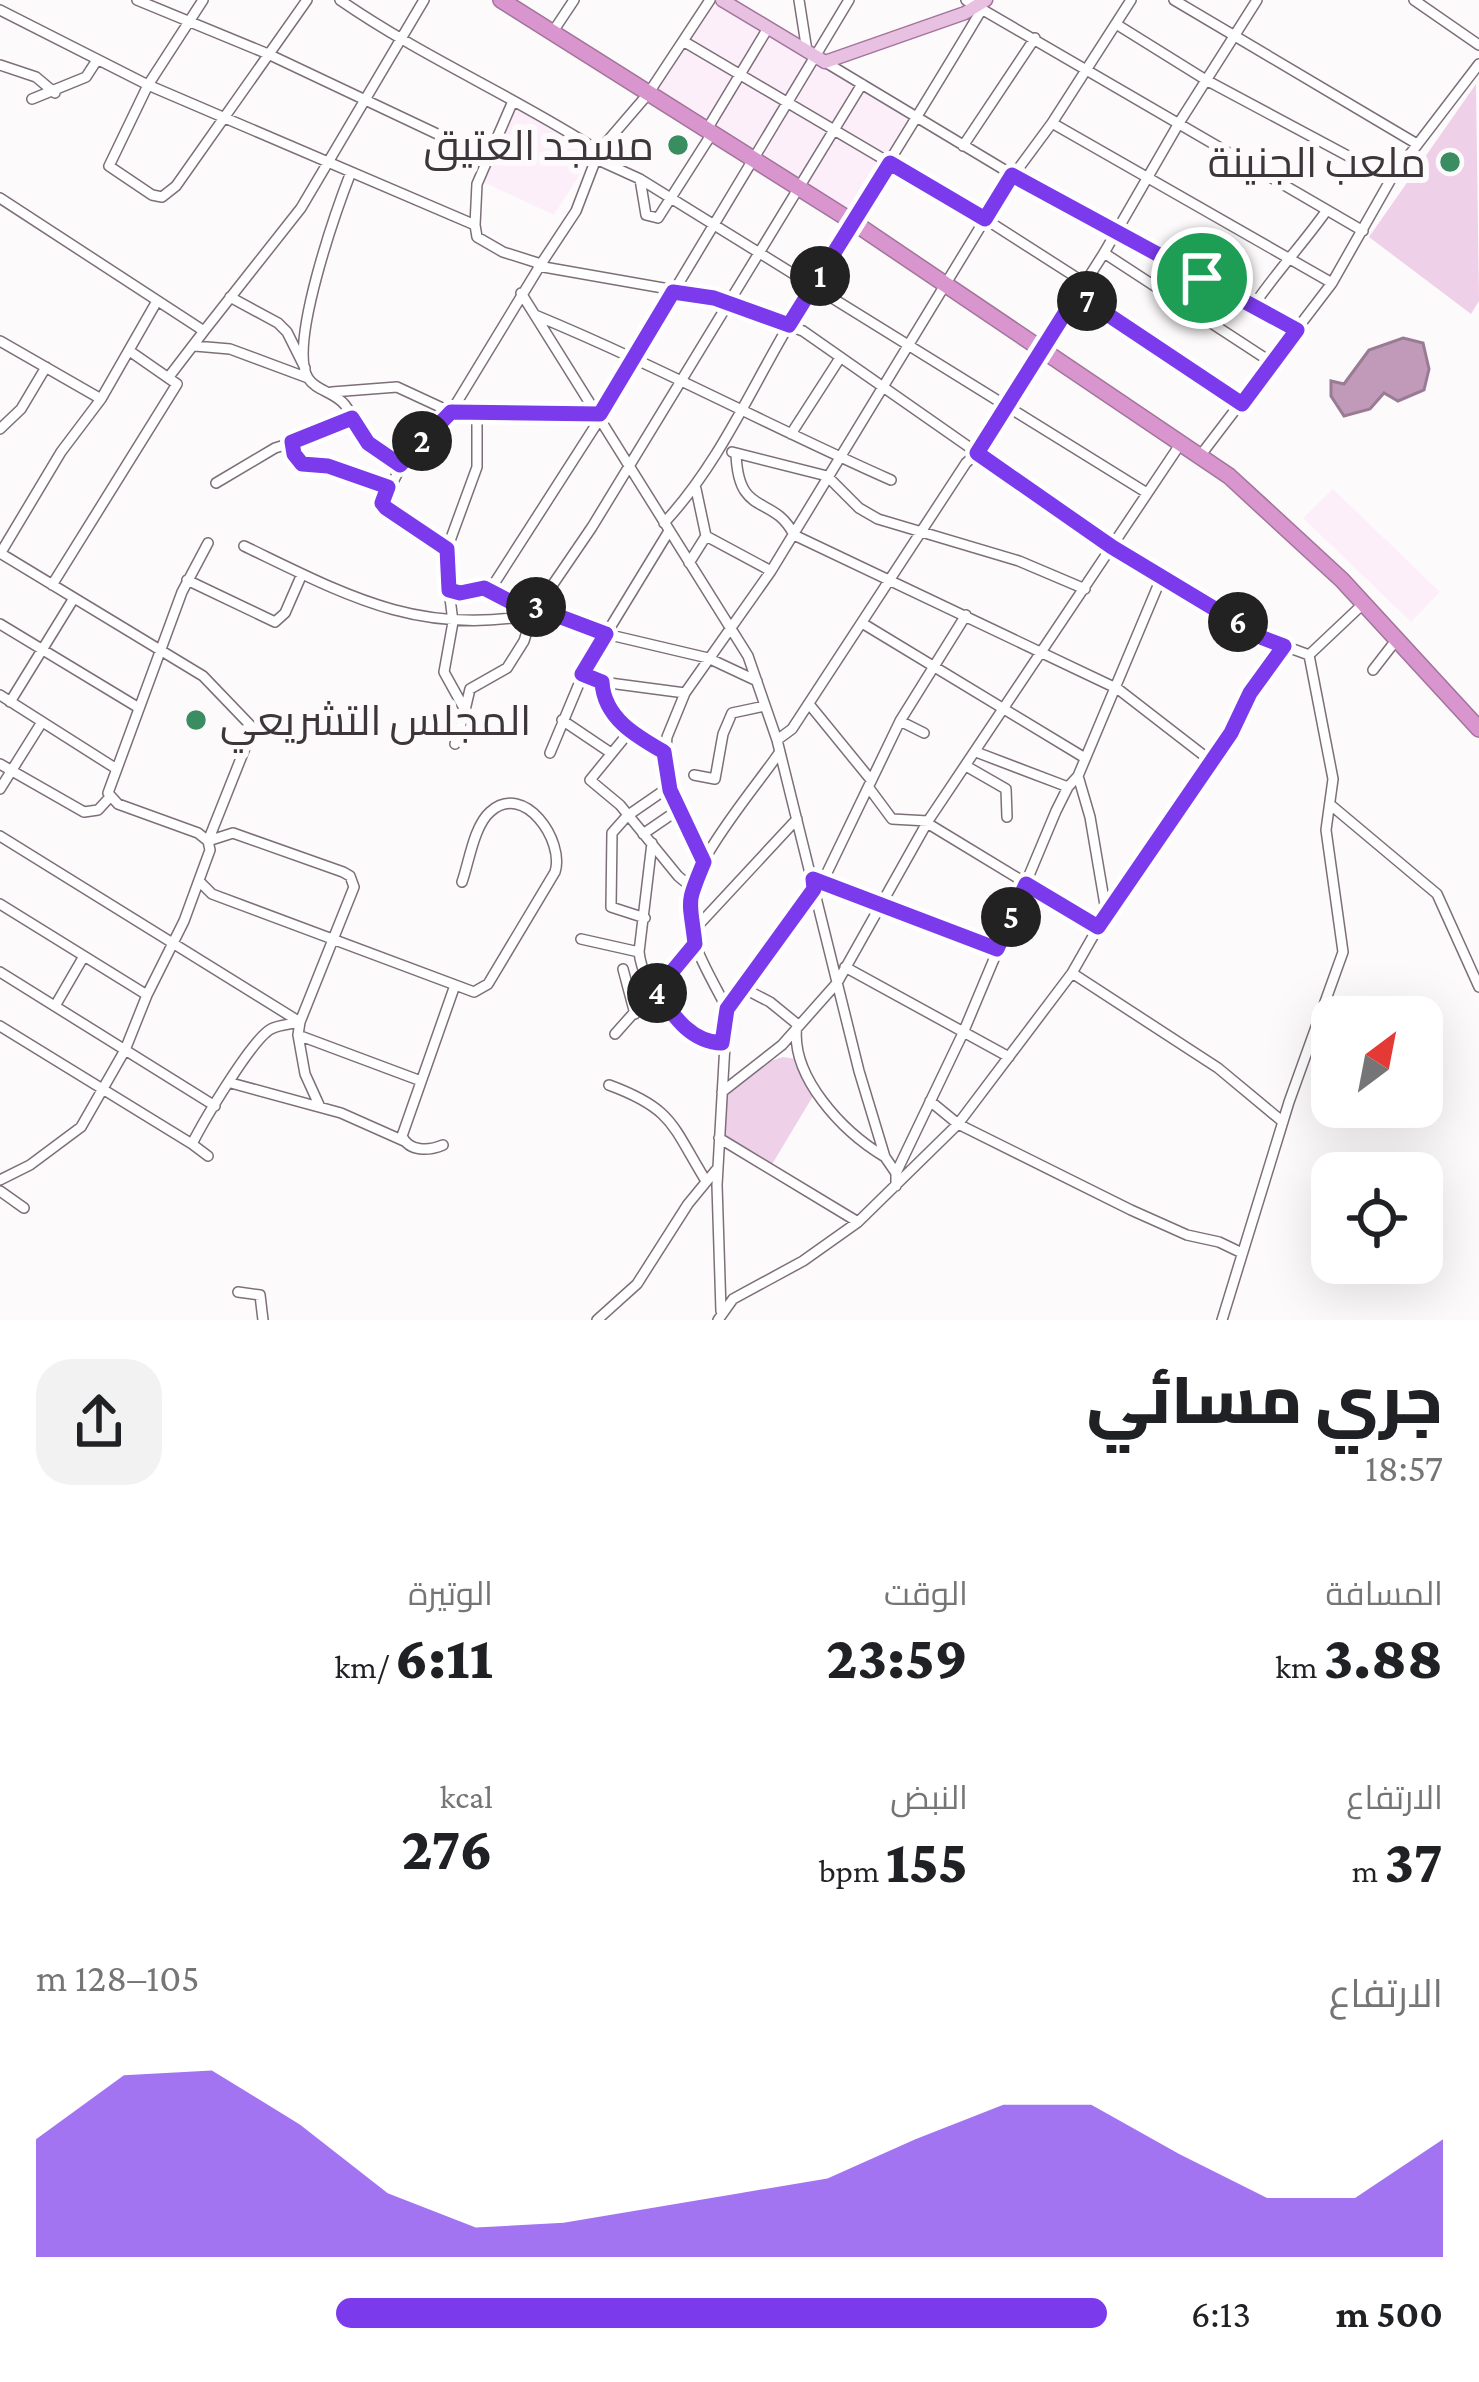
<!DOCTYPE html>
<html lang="ar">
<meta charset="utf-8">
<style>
:root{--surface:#fff;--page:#f2f2f2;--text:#202124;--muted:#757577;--accent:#7c3aed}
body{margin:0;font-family:"Crimson Pro",Cairo,serif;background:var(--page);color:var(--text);direction:rtl;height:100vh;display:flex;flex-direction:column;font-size:45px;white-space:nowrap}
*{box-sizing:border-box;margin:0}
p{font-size:39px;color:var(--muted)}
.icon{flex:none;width:66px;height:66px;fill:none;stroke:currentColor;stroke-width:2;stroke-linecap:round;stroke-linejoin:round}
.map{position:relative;height:1320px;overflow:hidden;direction:ltr}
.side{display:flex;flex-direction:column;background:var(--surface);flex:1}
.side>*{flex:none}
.needle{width:78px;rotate:32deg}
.controls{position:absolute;left:1311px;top:996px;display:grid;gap:24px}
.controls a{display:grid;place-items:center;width:132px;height:132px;border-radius:24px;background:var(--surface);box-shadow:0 12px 48px #0002;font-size:60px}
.pin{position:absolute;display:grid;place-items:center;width:102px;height:102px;color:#fff;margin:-51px;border:6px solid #fff;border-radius:50%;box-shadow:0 3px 12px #0007}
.km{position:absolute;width:60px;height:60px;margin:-30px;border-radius:50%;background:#222;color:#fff;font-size:33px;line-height:60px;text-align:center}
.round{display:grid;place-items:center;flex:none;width:126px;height:126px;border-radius:36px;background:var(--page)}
.overview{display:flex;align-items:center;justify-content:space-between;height:204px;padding:0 36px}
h1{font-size:66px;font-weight:800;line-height:90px}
.stats{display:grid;grid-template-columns:repeat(3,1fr);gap:18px;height:204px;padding:12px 36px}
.stats div{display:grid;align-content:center}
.stats b{font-size:60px;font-weight:800}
.stats small{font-size:33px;font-weight:400}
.stats p{font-size:33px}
.chart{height:336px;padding:24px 36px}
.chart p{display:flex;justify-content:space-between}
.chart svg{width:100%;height:216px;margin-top:12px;fill:var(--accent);opacity:.7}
ul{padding:0 36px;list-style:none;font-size:39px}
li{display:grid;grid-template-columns:192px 144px 1fr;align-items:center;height:90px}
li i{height:30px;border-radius:15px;background:var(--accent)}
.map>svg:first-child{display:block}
.built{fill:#fdeffa}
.green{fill:#efd0e9}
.water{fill:#c19aba;stroke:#997c94;stroke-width:3}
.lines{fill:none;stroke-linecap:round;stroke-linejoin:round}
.minor-casing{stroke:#7d6f7a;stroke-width:12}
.major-casing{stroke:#a2749a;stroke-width:15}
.highway-casing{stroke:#a2749a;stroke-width:18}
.minor{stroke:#fff;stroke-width:9}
.major{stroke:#e8c0e2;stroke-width:12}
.highway{stroke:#d996ce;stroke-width:15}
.route-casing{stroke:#fff;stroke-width:24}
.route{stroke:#7c3aed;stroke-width:15}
.poi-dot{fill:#398d60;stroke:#fdfafc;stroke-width:4.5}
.labels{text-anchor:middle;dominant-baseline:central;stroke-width:12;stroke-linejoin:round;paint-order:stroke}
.poi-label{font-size:42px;fill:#3c353a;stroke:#fdfafc;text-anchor:end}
</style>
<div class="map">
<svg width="1479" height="1320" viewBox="0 0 1479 1320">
<rect width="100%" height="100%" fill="#fdfafc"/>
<path class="built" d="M 716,0 L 913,121 L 855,217 L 654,93 Z
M 514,108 L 593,154 L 554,215 L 483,182 Z
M 1333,489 L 1440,592 L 1411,622 L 1303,518 Z"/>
<path class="green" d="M 1476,84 L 1479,301 L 1471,314 L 1369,237 Z
M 783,1057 L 797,1059 L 813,1096 L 771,1166 L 722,1137 L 725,1091 L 767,1062 Z"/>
<path class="water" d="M 1403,338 L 1423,343 L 1429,369 L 1424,390 L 1398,401 L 1384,393 L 1370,409 L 1344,416 L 1331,396 L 1331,381 L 1344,384 L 1369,350 Z"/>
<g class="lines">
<defs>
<path id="minor" d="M 137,0 L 268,54 L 488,158
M 203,0 L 148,85 L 109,166 L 152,195 L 162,197 L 176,186 L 307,0
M 340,0 C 424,58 514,96 599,151
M 799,0 L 807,51
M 966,0 L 1363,231
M 1174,0 L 1417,144
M 1414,0 L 1479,45
M 0,10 L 148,85 L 475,225 L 477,237 L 503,252 L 541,264 L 576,211 L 599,151 L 648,94 L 710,0
M 1116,24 L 1206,80 L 1391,179
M 552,33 L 574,0
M 683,41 L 985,219 L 1085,283
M 825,62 L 1013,175 L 1297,330
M 0,65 L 36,77 L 55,93
M 32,99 L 86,77 L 97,60
M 1052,123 L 1332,283
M 706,131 L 768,28
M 963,146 L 1035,38
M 596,159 L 640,179 L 1147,493
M 351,172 C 337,208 288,345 308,378 C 316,391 335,392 345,405 C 366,435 367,444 400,465
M 640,179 L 646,215 L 658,218 L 711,135
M 0,198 L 204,331 L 168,378
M 475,225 L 477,184 L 513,101
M 1104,253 L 1274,364
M 541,264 L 451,412 L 406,457 L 382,503 L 447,549 L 449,590 L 460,593 L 484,588 L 511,602 L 537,608 L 606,634 L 708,658 L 757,681
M 538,266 L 703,295 L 803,331 L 1112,547 L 1263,638 L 1309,655 L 1363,604
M 521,293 L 748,656 L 777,740 L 859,1071 L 885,1157 L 896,1173 L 896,1186
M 1077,294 L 1242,404
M 230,297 L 278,323 L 287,332 L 305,368
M 1254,305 C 1277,271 1303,244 1327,210
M 535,315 C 656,365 771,427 891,480
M 204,331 L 301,208 L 424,0
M 0,341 L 101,399 L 157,301
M 195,346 L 230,349 L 308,378
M 332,392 L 397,387 L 451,412 L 600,414 L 849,0
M 0,429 L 21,409 L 46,367
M 791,434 L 840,358
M 292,442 L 294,454 L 302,464 L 328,466 L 388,487
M 732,452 L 827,476 L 859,508 L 878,519 L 1019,561 L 1085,589
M 736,453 C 738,519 773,493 794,535 L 1118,689 L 1211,761
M 1200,456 L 1332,283 L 1391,179 L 1479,64
M 216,483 L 275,448 L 317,435 L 352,418
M 664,523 C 717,466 747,397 786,330 C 850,223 918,117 982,9
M 706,536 L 771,571
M 244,546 C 344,594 417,636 532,615
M 447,549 L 477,467 L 477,414
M 0,553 L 203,676 L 253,728 L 208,841 L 210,850 L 184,921 L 147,995 L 125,1050 L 81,1127 L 30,1165 L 0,1180
M 0,554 L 61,452 L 101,399
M 689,563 L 706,536 L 696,489
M 187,580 L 275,622 L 285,613 L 302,574
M 52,585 L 177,384 L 131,352
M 449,590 L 453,622 L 444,672 L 465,710 L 455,744
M 490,590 L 601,417
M 862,623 L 1085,758
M 0,624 L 139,708
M 1373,670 L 1397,639
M 582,674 L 602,682 L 685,693
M 602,682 C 604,718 635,736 664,752
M 0,695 L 115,768
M 10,702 L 74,598
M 809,704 L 871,780
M 465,710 L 470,689 L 507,668 L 524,641 L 532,615 L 592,527 L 862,84
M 562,720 L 611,753
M 900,721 L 924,733
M 630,731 L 590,780 L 620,805 L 678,876 L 691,887
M 777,740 L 792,729 L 966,463 L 977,453 L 1104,253 L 1179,123 L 1257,0
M 976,752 L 1068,787
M 550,753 L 586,667 L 669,531
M 0,764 L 84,812 L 98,810 L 110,797
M 966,766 L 1006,789 L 1007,817
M 694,775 L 715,779 L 723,734 L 732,713 L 765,706
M 1078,776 L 1090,817 L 1106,911
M 869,788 L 892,819 L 928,821
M 0,789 L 42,722
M 1332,806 L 1437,894 L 1479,987
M 927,823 L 1098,927
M 643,834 L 678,810
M 0,836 L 300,1022 L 298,1035 L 421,1081
M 208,841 L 233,833 L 343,872 L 350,876 L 354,887 L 300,1022 C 291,1024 278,1025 271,1029 C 252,1039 203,1122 192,1144 L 208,1156
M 208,841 L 198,833 L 118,804 L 108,793 L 182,592 L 208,543
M 652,843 L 639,952 C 643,989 683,1042 722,1043
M 704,862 L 678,810 L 664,769 L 667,737 L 685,693 L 771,571 L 1004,188 L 1052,123 L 1131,0
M 818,880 L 997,949
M 823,881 L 900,721 L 966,615
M 200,882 L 212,894 L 474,992 L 488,984 L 555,872 C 565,841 524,781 490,812 C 474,826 469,862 462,882
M 0,904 L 147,995
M 645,918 L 611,907 L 612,833 L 627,816 L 669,787
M 693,931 L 797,819
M 581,939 L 639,952
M 845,967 L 1009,1057
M 623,969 L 635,1014
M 0,972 L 215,1106
M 1072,973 L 1218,1068 L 1283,1122
M 741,987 L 770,1002 L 797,1024 C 789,1076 843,1132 885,1157
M 55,1006 L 84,956
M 727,1009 C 712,979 691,947 688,914 C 683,870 754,790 779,753
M 0,1026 L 192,1144
M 615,1034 L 695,944
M 298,1035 L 305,1074 L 320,1107
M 231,1083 L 341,1113 L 404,1141
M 609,1085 C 674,1109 672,1126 706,1181
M 722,1092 L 782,1045 L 837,983 L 928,821 L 1181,443
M 930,1101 L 958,1124 L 1131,1210 L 1187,1235 L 1219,1242 L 1242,1253
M 719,1138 L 858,1222
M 443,1145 C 429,1151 409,1152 402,1136 L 454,988
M 896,1173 L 963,1033 L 1056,811 L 1068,787 L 1078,776 L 1162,576
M 0,1191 L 24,1208
M 238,1292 L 260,1295 L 263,1320
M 721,1311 L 717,1185 L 727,1009 L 814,889
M 597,1320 L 637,1284 L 688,1204 L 716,1170
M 718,1320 L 733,1299 L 803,1261 L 858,1222 L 958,1124 L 1072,973 L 1104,917 L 1231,733 L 1250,693 L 1284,646
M 1222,1320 L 1289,1102 L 1343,952 L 1326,830 L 1333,779 L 1309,655"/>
<path id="major" d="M 722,0 L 825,62 L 965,13 L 986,0"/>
<path id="highway" d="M 501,0 L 853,222 L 1229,476 L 1342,580 L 1479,729"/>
</defs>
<use href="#minor" class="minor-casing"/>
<use href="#major" class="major-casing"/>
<use href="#highway" class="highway-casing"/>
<use href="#minor" class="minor"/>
<use href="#major" class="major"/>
<use href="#highway" class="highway"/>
</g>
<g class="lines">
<defs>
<path id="route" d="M 890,163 L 985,219 L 1012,175 L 1297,330 L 1242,404 L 1077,294 L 977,453 L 1112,547 L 1263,638 L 1284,646 L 1250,693 L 1231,733 L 1098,927 L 1026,884 L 997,949 L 813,879 L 814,889 L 727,1009 L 722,1043 C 690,1042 673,1015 656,991 L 695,944 C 690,898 685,907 704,862 L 670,790 L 664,752 C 636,736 604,718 602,682 L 582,674 L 606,634 L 537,608 L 511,602 L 484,588 L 460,593 L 449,590 L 447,549 L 386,508 L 382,503 L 388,487 L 328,466 L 302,464 L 294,454 L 292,442 L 352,418 L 368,443 L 400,465 L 451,412 L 600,414 L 673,292 L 714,298 L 789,325 Z"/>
</defs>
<use href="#route" class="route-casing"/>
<use href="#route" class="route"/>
</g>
<g class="poi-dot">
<circle cx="678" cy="145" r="12"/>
<circle cx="1450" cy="162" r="12"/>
<circle cx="196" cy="720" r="12"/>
</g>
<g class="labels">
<g class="poi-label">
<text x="654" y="145">مسجد العتيق</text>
<text x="1426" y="162">ملعب الجنينة</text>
<text x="220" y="720" text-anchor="start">المجلس التشريعي</text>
</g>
</g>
</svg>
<div class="controls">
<a><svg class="needle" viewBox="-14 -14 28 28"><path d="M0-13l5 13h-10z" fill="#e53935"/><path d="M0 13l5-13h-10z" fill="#757577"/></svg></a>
<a><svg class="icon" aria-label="locate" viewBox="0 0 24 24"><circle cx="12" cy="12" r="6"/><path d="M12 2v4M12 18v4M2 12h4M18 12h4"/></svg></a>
</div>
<div class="pin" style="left:1202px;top:278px;background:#1e9e55"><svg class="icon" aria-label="arrive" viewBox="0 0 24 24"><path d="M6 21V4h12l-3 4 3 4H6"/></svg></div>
<b class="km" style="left:820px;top:276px">1</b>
<b class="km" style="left:422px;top:441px">2</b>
<b class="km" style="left:536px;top:607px">3</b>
<b class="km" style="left:657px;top:993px">4</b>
<b class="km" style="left:1011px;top:917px">5</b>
<b class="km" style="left:1238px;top:622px">6</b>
<b class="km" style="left:1087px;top:301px">7</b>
</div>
<section class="side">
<div class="overview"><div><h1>جري مسائي</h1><p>18:57</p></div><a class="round"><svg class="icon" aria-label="share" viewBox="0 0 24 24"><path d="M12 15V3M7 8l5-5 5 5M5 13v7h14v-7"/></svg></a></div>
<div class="stats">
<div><p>المسافة</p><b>3.88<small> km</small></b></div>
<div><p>الوقت</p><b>23:59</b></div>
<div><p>الوتيرة</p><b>6:11<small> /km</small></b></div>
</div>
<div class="stats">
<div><p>الارتفاع</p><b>37<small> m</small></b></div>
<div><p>النبض</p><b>155<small> bpm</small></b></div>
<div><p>kcal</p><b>276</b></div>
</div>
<div class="chart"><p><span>الارتفاع</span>105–128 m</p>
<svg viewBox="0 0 160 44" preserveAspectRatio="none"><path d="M0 44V20L10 7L20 6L30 17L40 31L50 38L60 37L70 34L80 31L90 28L100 20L110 13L120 13L130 23L140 32L150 32L160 20V44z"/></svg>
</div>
<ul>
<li><b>500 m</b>6:13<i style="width:72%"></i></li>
</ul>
</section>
